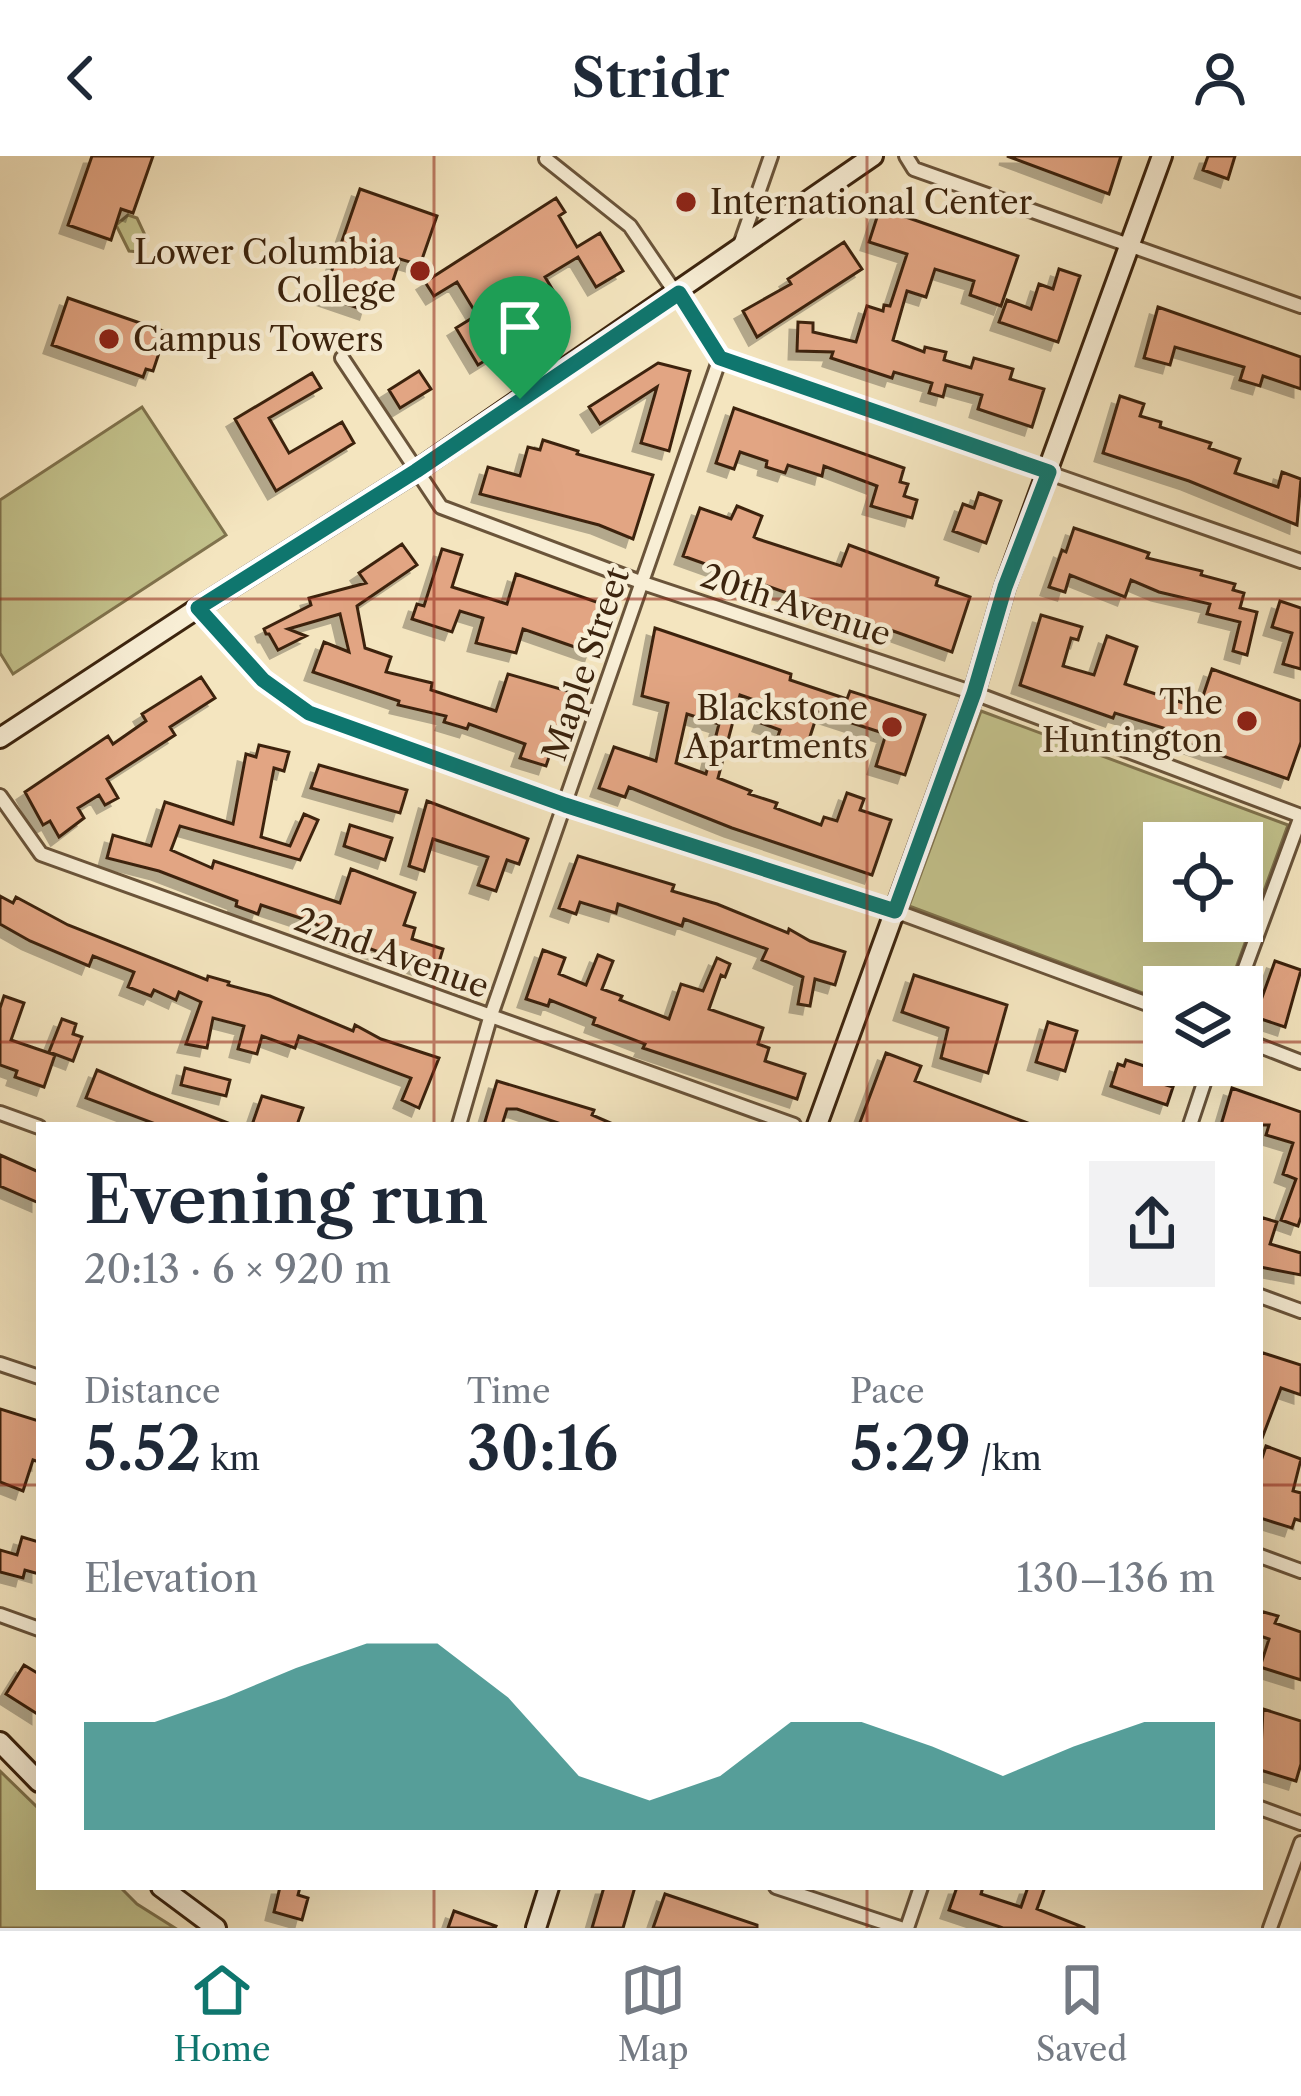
<!DOCTYPE html>
<meta charset="utf-8">
<style>
:root{--surface:#fff;--page:#f2f2f3;--text:#1f2937;--muted:#747a83;--line:#e0e1e3;--accent:#0f766e}
body{margin:0;font-family:"Libre Caslon Text",serif;background:var(--page);color:var(--text);height:100vh;display:flex;flex-direction:column;font-size:45px;white-space:nowrap}
*{box-sizing:border-box;margin:0}
p{font-size:39px;color:var(--muted)}
.icon{flex:none;width:66px;height:66px;fill:none;stroke:currentColor;stroke-width:2;stroke-linecap:round;stroke-linejoin:round}
.map{position:relative;flex:1;overflow:hidden}
.details{position:absolute;left:36px;top:966px;width:1227px;height:768px;display:flex;flex-direction:column;background:var(--surface);border-radius:0px;box-shadow:0 12px 48px #0002}
.details>*{flex:none}
.controls{position:absolute;left:1143px;top:666px;display:grid;gap:24px}
.controls a{display:grid;place-items:center;width:120px;height:120px;border-radius:0px;background:var(--surface);box-shadow:0 12px 48px #0002;font-size:60px}
.pin{position:absolute;display:grid;place-items:center;width:102px;height:102px;color:#fff;margin:-123px -51px;border-radius:50% 50% 50% 0;rotate:-45deg;box-shadow:0 0 12px #0007}
.pin .icon{rotate:45deg}
.round{display:grid;place-items:center;flex:none;width:126px;height:126px;border-radius:0px;background:var(--page)}
.overview{display:flex;align-items:center;justify-content:space-between;height:204px;padding:0 48px}
h1{font-size:66px;font-weight:600;line-height:90px}
.stats{display:grid;grid-template-columns:repeat(3,1fr);gap:18px;height:204px;padding:12px 48px}
.stats div{display:grid;align-content:center}
.stats b{font-size:60px;font-weight:600}
.stats small{font-size:33px;font-weight:400}
.stats p{font-size:33px}
.chart{height:336px;padding:24px 48px}
.chart p{display:flex;justify-content:space-between}
.chart svg{width:100%;height:216px;margin-top:12px;fill:var(--accent);opacity:.7}
header{display:flex;justify-content:space-between;align-items:center;height:156px;padding:0 48px;background:var(--surface);font-size:54px;font-weight:600}
.dock{display:flex;justify-content:space-around;align-items:center;height:168px;border-top:3px solid var(--line);background:var(--surface);font-size:33px;color:var(--muted)}
.dock a{display:grid;justify-items:center;gap:6px}
.dock .active{color:var(--accent)}
.map>svg:first-child{display:block}
.green{fill:#c3c28c;stroke:#80734d;stroke-width:3;fill-rule:evenodd}
.building{fill:#e2a583;stroke:#3c240e;stroke-width:3;fill-rule:evenodd;filter:url(#shadow)}
.lines{fill:none;stroke-linecap:round;stroke-linejoin:round}
.street-casing{stroke:#6a543a;stroke-width:18}
.secondary-casing{stroke:#3c240e;stroke-width:24}
.street{stroke:#f8eed5;stroke-width:12}
.secondary{stroke:#f8eed5;stroke-width:18}
.route-casing{stroke:#fff;stroke-width:24}
.route{stroke:#0f766e;stroke-width:15}
.grid{fill:none;stroke:#8f2418;stroke-width:3;stroke-opacity:0.55}
.poi-dot{fill:#8f2418;stroke:#f8eed5;stroke-width:4.5}
.labels{text-anchor:middle;dominant-baseline:central;stroke-width:9;stroke-linejoin:round;paint-order:stroke}
.poi-label{font-size:33px;fill:#3c240e;stroke:#f8eed5;text-anchor:end}
.street-label{font-size:33px;fill:#3c240e;stroke:#f8eed5}
</style>
<header><svg class="icon" aria-label="back" viewBox="0 0 24 24"><path d="M15 5l-7 7 7 7"/></svg>Stridr<svg class="icon" aria-label="person" viewBox="0 0 24 24"><circle cx="12" cy="8" r="4"/><path d="M4 21q1-7 8-7t8 7"/></svg></header>
<div class="map">
<svg width="1301" height="1772" viewBox="0 0 1301 1772">
<defs>
<filter id="shadow"><feDropShadow dx="-8" dy="8" stdDeviation="0" flood-color="#0004"/></filter>
</defs>
<rect width="100%" height="100%" fill="#f4e5bf"/>
<filter id="stains"><feTurbulence type="fractalNoise" baseFrequency=".00167" numOctaves="4"/><feColorMatrix values="0 0 0 0 .2 0 0 0 0 .09 0 0 0 0 .02 0 0 0 .5 -.17"/></filter>
<radialGradient id="worn" r=".72"><stop offset=".6" stop-color="#630" stop-opacity="0"/><stop offset="1" stop-color="#630" stop-opacity=".3"/></radialGradient>
<path class="green" d="M 128,59 L 137,62 L 145,79 L 139,96 L 129,95 L 116,69 Z
M 142,251 L 226,379 L 13,518 L 0,497 L 0,344 Z
M 981,555 L 1288,669 L 1229,831 L 1164,831 L 1164,845 L 909,750 ZM 1164,687 L 1242,687 L 1242,765 L 1164,765 Z
M 0,1615 L 39,1653 L 39,1731 L 120,1731 L 137,1748 L 175,1772 L 0,1772 Z"/>
<path class="building" d="M 92,0 L 153,0 L 133,57 L 121,53 L 111,84 L 68,69 Z
M 1007,0 L 1121,0 L 1109,38 Z
M 1208,0 L 1235,0 L 1228,23 L 1203,14 Z
M 360,33 L 437,60 L 420,109 L 400,103 L 387,143 L 372,138 L 367,155 L 323,140 Z
M 556,42 L 565,56 L 559,60 L 577,91 L 600,77 L 623,115 L 596,131 L 578,101 L 545,121 L 565,154 L 537,171 L 519,141 L 486,161 L 505,192 L 478,209 L 456,172 L 477,159 L 457,126 L 434,140 L 425,126 Z
M 880,52 L 1018,100 L 1001,150 L 970,139 L 974,125 L 935,113 L 926,141 L 907,135 L 893,184 L 924,196 L 925,191 L 946,196 L 944,204 L 971,212 L 974,202 L 1013,213 L 1010,223 L 1044,233 L 1032,271 L 978,253 L 982,239 L 946,229 L 943,241 L 929,237 L 932,227 L 894,216 L 892,222 L 831,202 L 833,196 L 797,195 L 798,166 L 813,167 L 813,176 L 856,186 L 867,150 L 883,155 L 884,149 L 890,150 L 907,98 L 869,86 Z
M 844,86 L 862,113 L 757,181 L 743,155 L 791,128 L 788,123 Z
M 1059,113 L 1080,120 L 1058,186 L 999,166 L 1007,144 L 1031,153 L 1039,128 L 1053,133 Z
M 68,142 L 166,176 L 153,215 L 146,213 L 143,221 L 52,189 Z
M 1158,151 L 1301,201 L 1301,233 L 1263,220 L 1260,230 L 1240,224 L 1244,211 L 1175,191 L 1170,209 L 1144,202 Z
M 658,207 L 690,215 L 669,295 L 641,287 L 657,231 L 600,268 L 589,251 Z
M 419,215 L 431,233 L 400,252 L 389,234 Z
M 312,217 L 321,232 L 269,262 L 289,297 L 342,266 L 354,287 L 276,335 L 235,263 Z
M 1120,240 L 1144,248 L 1140,260 L 1161,266 L 1160,271 L 1211,287 L 1209,292 L 1240,303 L 1235,317 L 1278,331 L 1282,316 L 1301,323 L 1297,369 L 1189,325 L 1103,297 Z
M 734,252 L 904,312 L 900,326 L 908,328 L 904,340 L 917,344 L 912,362 L 871,350 L 877,330 L 824,310 L 822,320 L 788,309 L 785,317 L 766,311 L 767,305 L 740,296 L 734,313 L 716,307 Z
M 543,284 L 578,295 L 577,298 L 653,319 L 633,383 L 599,369 L 480,338 L 488,311 L 520,320 L 528,291 L 540,294 Z
M 979,337 L 1001,345 L 986,387 L 953,375 L 963,348 L 974,352 Z
M 737,350 L 762,360 L 754,381 L 758,383 L 841,410 L 849,389 L 938,422 L 936,429 L 970,441 L 952,496 L 683,400 L 700,352 L 731,363 Z
M 1074,372 L 1149,397 L 1147,402 L 1202,415 L 1201,419 L 1235,428 L 1233,434 L 1244,437 L 1240,452 L 1257,456 L 1247,499 L 1233,495 L 1240,466 L 1207,458 L 1210,448 L 1159,436 L 1131,424 L 1125,441 L 1070,419 L 1065,436 L 1049,431 L 1062,394 L 1066,396 Z
M 402,388 L 417,409 L 357,450 L 365,492 L 391,501 L 386,516 L 432,527 L 431,534 L 496,555 L 508,518 L 571,536 L 566,554 L 571,556 L 563,579 L 557,577 L 546,610 L 520,602 L 525,588 L 469,568 L 467,573 L 444,566 L 446,560 L 398,549 L 399,545 L 313,516 L 324,486 L 349,496 L 340,458 L 288,473 L 306,480 L 278,494 L 269,478 L 266,478 L 264,473 L 311,449 L 309,442 L 366,427 L 359,417 Z
M 442,393 L 462,399 L 452,431 L 507,448 L 516,418 L 608,450 L 592,497 L 523,473 L 516,497 L 476,487 L 483,462 L 460,455 L 452,476 L 412,463 L 417,448 L 424,450 Z
M 1280,445 L 1301,452 L 1301,513 L 1283,508 L 1292,477 L 1272,471 Z
M 1041,459 L 1082,471 L 1078,484 L 1071,482 L 1063,510 L 1094,519 L 1107,480 L 1137,491 L 1125,528 L 1199,552 L 1212,513 L 1301,545 L 1301,586 L 1288,623 L 1186,587 L 1189,580 L 1115,557 L 1113,562 L 1020,529 Z
M 655,472 L 791,518 L 790,524 L 847,543 L 850,535 L 925,559 L 905,619 L 876,610 L 886,578 L 818,556 L 805,596 L 776,586 L 780,574 L 761,567 L 768,549 L 740,539 L 718,622 L 751,635 L 749,638 L 777,647 L 775,652 L 821,669 L 824,661 L 837,665 L 847,637 L 864,643 L 860,654 L 891,664 L 872,719 L 732,672 L 629,631 L 625,641 L 599,632 L 614,591 L 656,605 L 668,547 L 642,540 ZM 687,558 L 719,568 L 706,618 L 676,607 Z
M 201,521 L 215,542 L 170,571 L 175,579 L 107,623 L 118,642 L 105,649 L 99,639 L 78,652 L 84,662 L 59,681 L 50,665 L 43,669 L 25,636 L 108,580 L 113,588 L 146,565 L 142,558 Z
M 259,589 L 289,596 L 284,615 L 274,612 L 261,681 L 290,690 L 304,658 L 318,664 L 300,704 L 180,670 L 171,694 L 212,712 L 214,705 L 340,747 L 351,713 L 415,737 L 404,769 L 415,772 L 412,783 L 443,793 L 436,816 L 342,783 L 312,766 L 261,749 L 258,758 L 236,750 L 237,745 L 159,715 L 107,702 L 113,679 L 151,690 L 165,646 L 233,668 L 246,598 L 256,601 Z
M 319,609 L 407,634 L 400,657 L 311,632 Z
M 427,645 L 528,683 L 519,708 L 507,704 L 496,735 L 478,729 L 488,701 L 433,683 L 424,715 L 409,710 Z
M 350,669 L 392,682 L 385,704 L 344,690 Z
M 578,700 L 674,729 L 672,735 L 717,748 L 788,777 L 789,773 L 810,785 L 845,796 L 835,829 L 815,823 L 810,850 L 798,848 L 803,821 L 762,804 L 767,793 L 684,763 L 682,770 L 618,748 L 616,757 L 580,746 L 576,758 L 559,752 Z
M 0,740 L 13,747 L 16,741 L 68,769 L 207,824 L 208,820 L 229,826 L 228,829 L 270,840 L 353,875 L 355,869 L 381,883 L 439,902 L 419,952 L 402,944 L 411,922 L 299,880 L 295,892 L 262,880 L 257,898 L 238,893 L 244,870 L 213,862 L 207,892 L 186,888 L 201,846 L 179,836 L 176,844 L 154,834 L 151,840 L 128,831 L 134,816 L 93,800 L 89,810 L 30,785 L 0,768 Z
M 543,794 L 565,802 L 559,818 L 586,829 L 598,799 L 613,805 L 602,833 L 622,840 L 620,844 L 669,863 L 681,828 L 703,835 L 717,802 L 730,808 L 725,821 L 721,819 L 709,853 L 763,872 L 758,888 L 769,892 L 765,905 L 805,918 L 797,943 L 643,892 L 645,888 L 593,868 L 595,862 L 550,844 L 548,850 L 526,843 Z
M 1275,805 L 1301,814 L 1285,871 L 1255,861 Z
M 914,819 L 1007,849 L 988,917 L 941,902 L 948,872 L 902,856 Z
M 4,840 L 24,847 L 11,884 L 55,899 L 44,931 L 15,921 L 17,915 L 0,909 L 0,852 Z
M 62,863 L 76,868 L 73,878 L 82,881 L 73,905 L 49,896 Z
M 1048,866 L 1077,875 L 1065,915 L 1036,906 Z
M 886,897 L 921,910 L 915,925 L 1033,969 L 859,969 Z
M 1126,904 L 1169,918 L 1166,929 L 1173,931 L 1167,949 L 1111,930 L 1118,908 L 1124,910 Z
M 185,912 L 230,924 L 226,940 L 181,929 Z
M 97,914 L 151,937 L 233,969 L 158,969 L 86,942 Z
M 497,925 L 594,954 L 592,959 L 615,969 L 564,969 L 517,953 L 507,953 L 502,969 L 484,969 Z
M 1232,932 L 1301,956 L 1301,1061 L 1298,1070 L 1281,1064 L 1296,1023 L 1283,1018 L 1293,987 L 1266,979 L 1269,969 L 1221,969 Z
M 262,940 L 303,952 L 297,969 L 252,969 Z
M 0,999 L 39,1016 L 39,1047 L 0,1030 Z
M 1260,1061 L 1277,1066 L 1270,1088 L 1301,1097 L 1301,1119 L 1260,1111 Z
M 1260,1196 L 1301,1209 L 1301,1239 L 1281,1232 L 1261,1285 Z
M 0,1253 L 39,1265 L 39,1306 L 33,1304 L 23,1335 L 0,1326 Z
M 1266,1290 L 1301,1303 L 1293,1335 L 1301,1337 L 1301,1365 L 1295,1363 L 1292,1372 L 1260,1362 L 1260,1308 Z
M 22,1381 L 39,1386 L 39,1418 L 25,1414 L 23,1422 L 0,1416 L 0,1394 L 17,1399 Z
M 1260,1455 L 1278,1460 L 1275,1467 L 1301,1476 L 1301,1524 L 1260,1511 L 1269,1483 L 1260,1480 Z
M 24,1509 L 39,1518 L 39,1559 L 6,1538 Z
M 1263,1553 L 1301,1565 L 1301,1608 L 1296,1625 L 1260,1614 Z
M 280,1731 L 300,1731 L 298,1739 L 308,1742 L 302,1764 L 274,1756 Z
M 604,1731 L 635,1731 L 623,1772 L 592,1772 Z
M 957,1731 L 983,1731 L 981,1738 L 1021,1751 L 1028,1731 L 1045,1731 L 1037,1753 L 1085,1772 L 1003,1772 L 949,1754 Z
M 665,1738 L 757,1769 L 757,1772 L 653,1772 Z
M 454,1755 L 496,1770 L 495,1772 L 448,1772 Z"/>
<g class="lines">
<defs>
<path id="street" d="M 906,0 L 914,13 L 1301,150
M 546,3 L 630,70 L 720,202 L 1301,405
M 740,89 L 771,0
M 342,202 L 441,351 L 643,427 L 974,537 L 1301,660
M 198,452 L 263,524 L 309,557 L 565,649 L 895,755 L 1164,854
M 0,640 L 41,698 L 794,969
M 1238,831 L 1301,660
M 1242,883 L 1301,906
M 0,957 L 39,971
M 459,969 L 490,862 L 720,202
M 1190,969 L 1210,909
M 1260,1140 L 1301,1155
M 0,1208 L 39,1221
M 1260,1400 L 1301,1415
M 0,1459 L 39,1473
M 1260,1652 L 1301,1667
M 776,1731 L 900,1772
M 907,1772 L 921,1731
M 1270,1772 L 1301,1687"/>
<path id="secondary" d="M 0,582 L 198,452 L 416,315 L 873,0
M 817,969 L 974,537 L 1005,431 L 1162,0
M 0,1586 L 39,1626
M 161,1731 L 216,1772
M 536,1772 L 549,1731"/>
</defs>
<use href="#street" class="street-casing"/>
<use href="#secondary" class="secondary-casing"/>
<use href="#street" class="street"/>
<use href="#secondary" class="secondary"/>
</g>
<g class="lines">
<defs>
<path id="route" d="M 679,137 L 720,202 L 1049,316 L 1005,431 L 974,537 L 895,755 L 565,649 L 309,557 L 263,524 L 198,452 L 416,315 Z"/>
</defs>
<use href="#route" class="route-casing"/>
<use href="#route" class="route"/>
</g>
<path class="grid" d="M 434,0 L 434,969M 867,0 L 867,969M 0,443 L 1301,443M 0,886 L 1164,886M 1242,886 L 1301,886M 0,1329 L 39,1329M 1260,1329 L 1301,1329M 434,1731 L 434,1772M 867,1731 L 867,1772"/>
<g class="poi-dot">
<circle cx="686" cy="46" r="12"/>
<circle cx="420" cy="115" r="12"/>
<circle cx="109" cy="183" r="12"/>
<circle cx="1247" cy="565" r="12"/>
<circle cx="892" cy="571" r="12"/>
</g>
<g class="labels">
<g class="poi-label">
<text x="710" y="46" text-anchor="start">International Center</text>
<text x="396" y="96">Lower Columbia<tspan x="396" dy="38">College</tspan></text>
<text x="133" y="183" text-anchor="start">Campus Towers</text>
<text x="1223" y="546">The<tspan x="1223" dy="38">Huntington</tspan></text>
<text x="868" y="552">Blackstone<tspan x="868" dy="38">Apartments</tspan></text>
</g>
<g class="street-label">
<text transform="translate(796 449) rotate(18)">20th Avenue</text>
<text transform="translate(586 508) rotate(-71)">Maple Street</text>
<text transform="translate(392 797) rotate(20)">22nd Avenue</text>
</g>
</g>
<rect width="100%" height="100%" filter="url(#stains)"/>
<rect width="100%" height="100%" fill="url(#worn)"/>
</svg>
<div class="controls">
<a><svg class="icon" aria-label="locate" viewBox="0 0 24 24"><circle cx="12" cy="12" r="6"/><path d="M12 2v4M12 18v4M2 12h4M18 12h4"/></svg></a>
<a><svg class="icon" aria-label="layers" viewBox="0 0 24 24"><path d="M12 4l9 5-9 5-9-5zM3 14l9 5 9-5"/></svg></a>
</div>
<div class="pin" style="left:520px;top:243px;background:#1e9e55"><svg class="icon" aria-label="arrive" viewBox="0 0 24 24"><path d="M6 21V4h12l-3 4 3 4H6"/></svg></div>
<section class="details">
<div class="overview"><div><h1>Evening run</h1><p>20:13 · 6 × 920 m</p></div><a class="round"><svg class="icon" aria-label="share" viewBox="0 0 24 24"><path d="M12 15V3M7 8l5-5 5 5M5 13v7h14v-7"/></svg></a></div>
<div class="stats">
<div><p>Distance</p><b>5.52<small> km</small></b></div>
<div><p>Time</p><b>30:16</b></div>
<div><p>Pace</p><b>5:29<small> /km</small></b></div>
</div>
<div class="chart"><p><span>Elevation</span>130–136 m</p>
<svg viewBox="0 0 160 44" preserveAspectRatio="none"><path d="M0 44V22L10 22L20 17L30 11L40 6L50 6L60 17L70 33L80 38L90 33L100 22L110 22L120 27L130 33L140 27L150 22L160 22V44z"/></svg>
</div>
</section>
</div>
<nav class="dock">
<a class="active"><svg class="icon" aria-label="home" viewBox="0 0 24 24"><path d="M3 11l9-7 9 7M6 9v11h12V9"/></svg>Home</a>
<a><svg class="icon" aria-label="map" viewBox="0 0 24 24"><path d="M3 6l6-2 6 2 6-2v14l-6 2-6-2-6 2zM9 4v14M15 6v14"/></svg>Map</a>
<a><svg class="icon" aria-label="saved" viewBox="0 0 24 24"><path d="M7 4h10v16l-5-4-5 4z"/></svg>Saved</a>
</nav>
